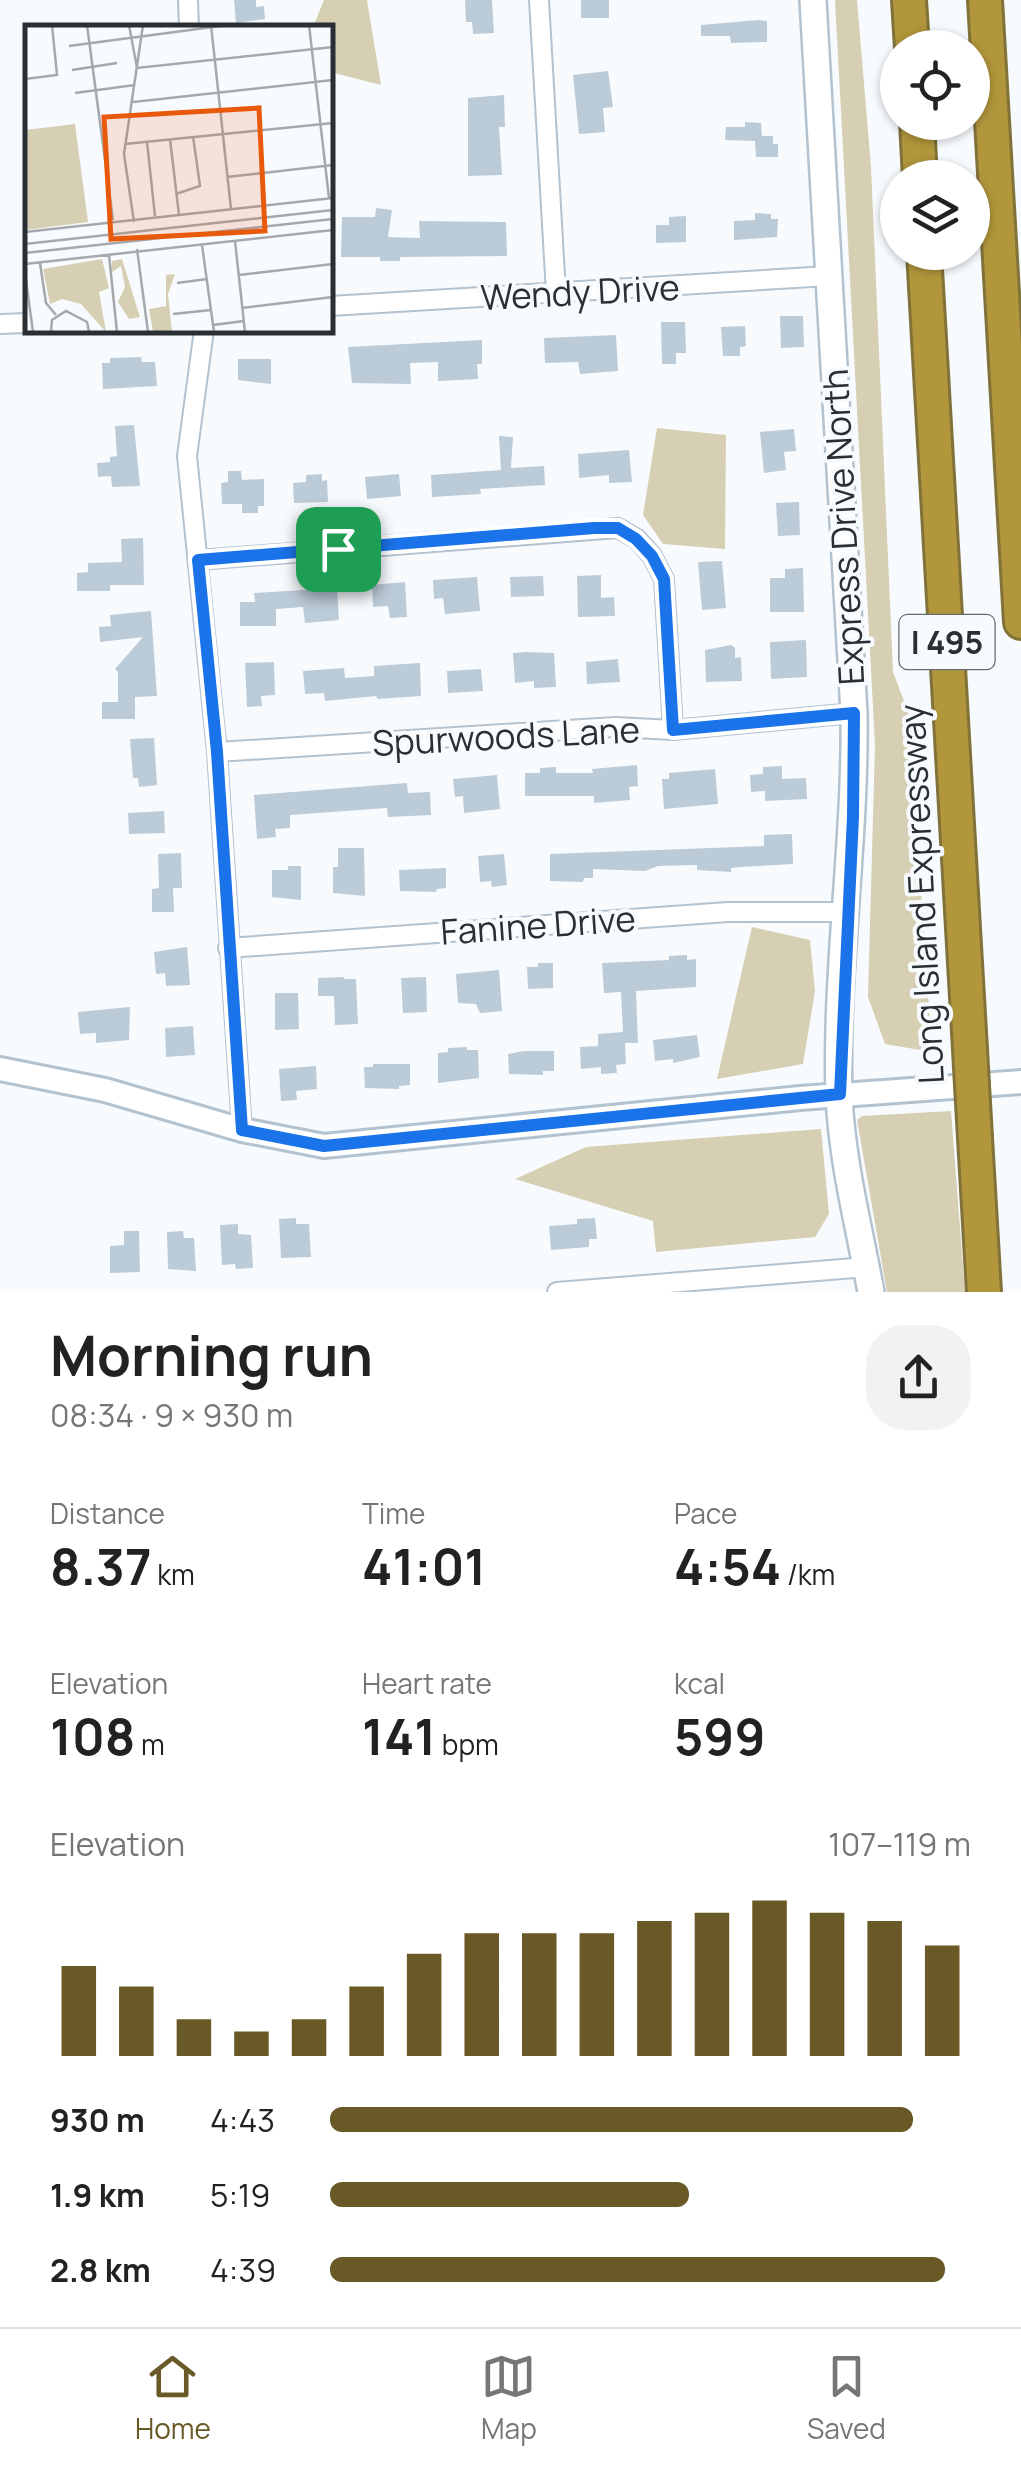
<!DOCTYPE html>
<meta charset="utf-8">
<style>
:root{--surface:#fff;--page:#f2f2f2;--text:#222;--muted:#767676;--line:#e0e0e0;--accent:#685926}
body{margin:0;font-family:Manrope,sans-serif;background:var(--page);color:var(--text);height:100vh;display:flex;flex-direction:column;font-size:38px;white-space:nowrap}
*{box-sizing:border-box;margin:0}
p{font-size:32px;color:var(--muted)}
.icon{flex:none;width:55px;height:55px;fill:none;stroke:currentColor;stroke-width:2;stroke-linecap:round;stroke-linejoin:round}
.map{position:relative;height:1292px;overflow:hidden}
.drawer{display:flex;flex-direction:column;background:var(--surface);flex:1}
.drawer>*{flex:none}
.tools{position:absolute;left:880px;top:30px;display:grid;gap:20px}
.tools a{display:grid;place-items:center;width:110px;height:110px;border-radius:50%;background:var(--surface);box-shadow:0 2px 8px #0004;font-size:50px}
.pin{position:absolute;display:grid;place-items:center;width:85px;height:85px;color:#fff;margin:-42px;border-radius:20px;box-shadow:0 5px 15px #0006}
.round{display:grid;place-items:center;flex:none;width:105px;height:105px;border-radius:40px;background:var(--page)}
.headline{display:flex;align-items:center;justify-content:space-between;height:170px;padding:0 50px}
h1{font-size:55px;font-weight:700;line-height:75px}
.figures{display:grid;grid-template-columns:repeat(3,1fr);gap:15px;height:170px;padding:10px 50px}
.figures div{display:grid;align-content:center}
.figures b{font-size:50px;font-weight:700}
.figures small{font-size:28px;font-weight:400}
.figures p{font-size:28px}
.chart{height:280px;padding:20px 50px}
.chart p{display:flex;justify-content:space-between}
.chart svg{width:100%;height:180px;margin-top:10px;stroke:var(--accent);stroke-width:6}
ul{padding:0 50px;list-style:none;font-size:32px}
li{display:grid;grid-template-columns:160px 120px 1fr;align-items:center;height:75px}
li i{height:25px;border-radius:12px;background:var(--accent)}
.dock{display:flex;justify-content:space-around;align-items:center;height:140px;border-top:2px solid var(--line);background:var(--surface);font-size:28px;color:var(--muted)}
.dock a{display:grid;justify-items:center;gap:5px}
.dock .active{color:var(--accent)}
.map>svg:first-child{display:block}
.green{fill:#d7cfb3}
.building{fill:#bccbd8}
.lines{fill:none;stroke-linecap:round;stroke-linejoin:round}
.minor-casing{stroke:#b3c2cf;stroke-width:22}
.tertiary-casing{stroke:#b3c2cf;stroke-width:28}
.secondary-casing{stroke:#b3c2cf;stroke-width:30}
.motorway-casing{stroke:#817239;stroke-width:38}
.minor{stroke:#fff;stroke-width:18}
.tertiary{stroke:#fff;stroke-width:22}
.secondary{stroke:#fff;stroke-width:25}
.motorway{stroke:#b1963b;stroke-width:32}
.motorway-bridge-casing{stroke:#817239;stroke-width:38;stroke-linecap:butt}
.motorway-bridge{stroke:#b1963b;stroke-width:32}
.route-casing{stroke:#fff;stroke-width:20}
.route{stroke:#1a73e8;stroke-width:12}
.labels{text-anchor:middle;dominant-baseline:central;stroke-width:8;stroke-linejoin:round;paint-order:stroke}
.shield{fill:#f8fbfe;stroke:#676c71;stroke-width:2.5}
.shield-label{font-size:32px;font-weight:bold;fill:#292f34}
.street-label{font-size:35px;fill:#292f34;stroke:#f8fbfe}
.inset-road{fill:none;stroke:#a5a9ad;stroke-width:2.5}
.view{fill:#e8590c;fill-opacity:0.15;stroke:#e8590c;stroke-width:5}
.inset-edge{fill:none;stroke:#292f34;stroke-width:5}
</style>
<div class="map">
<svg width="1021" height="1292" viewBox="0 0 1021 1292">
<rect width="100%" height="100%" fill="#f8fbfe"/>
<path class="green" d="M 324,0 L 367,0 L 381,85 L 330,72 L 330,28 L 313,27 Z
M 835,0 L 857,0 L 871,167 L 893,672 L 909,714 L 930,1023 L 926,1051 L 885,1044 L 868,997 L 875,745 Z
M 657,428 L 726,435 L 725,549 L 663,544 L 643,515 Z
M 752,927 L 810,940 L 815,991 L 803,1064 L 717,1079 Z
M 951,1111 L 965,1292 L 887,1292 L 857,1120 L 862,1116 Z
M 821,1129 L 829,1214 L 815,1237 L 656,1252 L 653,1221 L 515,1179 L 586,1147 Z"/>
<path class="building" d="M 234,0 L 256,0 L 256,7 L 264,6 L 265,19 L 236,23 Z
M 465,0 L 492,0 L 494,33 L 473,34 L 472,22 L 466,22 Z
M 581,0 L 609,0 L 609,18 L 581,18 Z
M 758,20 L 767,21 L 767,42 L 731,43 L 730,36 L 701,36 L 701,25 Z
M 608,71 L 613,107 L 603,108 L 605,132 L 579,134 L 573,75 Z
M 504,95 L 505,127 L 499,127 L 502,175 L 468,176 L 468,98 Z
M 745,122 L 761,123 L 762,136 L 773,136 L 773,144 L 778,144 L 778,157 L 756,157 L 755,141 L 725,140 L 726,127 L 745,127 Z
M 376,208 L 392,210 L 388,237 L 420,238 L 419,221 L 506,222 L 507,256 L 400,257 L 400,261 L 380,261 L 380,257 L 341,257 L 342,217 L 375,217 Z
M 755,213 L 771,214 L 771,219 L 778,219 L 777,237 L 734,240 L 734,221 L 755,220 Z
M 686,216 L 686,242 L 656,243 L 656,225 L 669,225 L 669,217 Z
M 780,316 L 803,316 L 804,347 L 781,348 Z
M 661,322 L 685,322 L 686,353 L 676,353 L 676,364 L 662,364 Z
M 745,326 L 746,346 L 740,347 L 740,356 L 723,356 L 721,327 Z
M 616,335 L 618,371 L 580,374 L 578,362 L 545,363 L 544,338 Z
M 482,340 L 482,364 L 477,364 L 478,379 L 438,381 L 438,362 L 410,363 L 411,384 L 352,383 L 348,347 Z
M 141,357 L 142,362 L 155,362 L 157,386 L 103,389 L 102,363 L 110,363 L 110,358 Z
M 238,359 L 271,359 L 271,384 L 238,380 Z
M 134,425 L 140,486 L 112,487 L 111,476 L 98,477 L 97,463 L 110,462 L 110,457 L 117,456 L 115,426 Z
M 794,429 L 796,451 L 784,452 L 786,470 L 764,473 L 760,432 Z
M 499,436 L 513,437 L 511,468 L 544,466 L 545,485 L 480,489 L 481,494 L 432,497 L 431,475 L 501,470 Z
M 629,450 L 632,482 L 609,483 L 609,475 L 579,478 L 578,454 Z
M 228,471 L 241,471 L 242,480 L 264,479 L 264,506 L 258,506 L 258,513 L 242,513 L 242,504 L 222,504 L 221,483 L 228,482 Z
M 322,474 L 322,481 L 327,480 L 328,502 L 294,503 L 293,483 L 306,482 L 306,475 Z
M 399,474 L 401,496 L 367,499 L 365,477 Z
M 799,502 L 800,535 L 778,536 L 776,503 Z
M 143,538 L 144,585 L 110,585 L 110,591 L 77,591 L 77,573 L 88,572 L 88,563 L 122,562 L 121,539 Z
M 722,561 L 726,608 L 702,610 L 698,562 Z
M 803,568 L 804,612 L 770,612 L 770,578 L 785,578 L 785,569 Z
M 601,575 L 601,598 L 614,597 L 615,616 L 578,617 L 577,576 Z
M 543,576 L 544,596 L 511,597 L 510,577 Z
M 477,577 L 480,611 L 445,614 L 443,598 L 434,599 L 433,580 Z
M 405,582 L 407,617 L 390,618 L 388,606 L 373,607 L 372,585 Z
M 337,588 L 339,620 L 305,623 L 303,607 L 276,609 L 276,626 L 240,626 L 240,602 L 255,602 L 254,593 Z
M 151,611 L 157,696 L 135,697 L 135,719 L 102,719 L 102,702 L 118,702 L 118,672 L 115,669 L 143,637 L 100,642 L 99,627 L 111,626 L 110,615 Z
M 806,640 L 807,677 L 771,679 L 770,642 Z
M 731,645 L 735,648 L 735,658 L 741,657 L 742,681 L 706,682 L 705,650 Z
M 526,652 L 554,653 L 556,687 L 534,688 L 534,681 L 515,683 L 513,653 Z
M 618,659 L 620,682 L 587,684 L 586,662 Z
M 274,662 L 275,695 L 261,696 L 262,706 L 247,707 L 245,663 Z
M 420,663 L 421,696 L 378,699 L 376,696 L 325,701 L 324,693 L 305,694 L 303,671 L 344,668 L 345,678 L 374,676 L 374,666 Z
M 481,669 L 483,691 L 448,693 L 447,671 Z
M 154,738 L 157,785 L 139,787 L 138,778 L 133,778 L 130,739 Z
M 637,765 L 638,786 L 629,787 L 630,800 L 594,803 L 594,796 L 525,796 L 525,773 L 540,773 L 540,768 L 556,767 L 556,773 L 593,773 L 592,769 Z
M 782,766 L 782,779 L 806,778 L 807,799 L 765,801 L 765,791 L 751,792 L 750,775 L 763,774 L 763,767 Z
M 715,769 L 718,804 L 664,809 L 662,779 L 669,779 L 669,773 Z
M 497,775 L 500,809 L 464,813 L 463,796 L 455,797 L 453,779 Z
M 407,783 L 408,793 L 430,792 L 431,815 L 388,817 L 387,808 L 290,815 L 290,828 L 275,829 L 276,837 L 257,839 L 254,795 Z
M 164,811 L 165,833 L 129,834 L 128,813 Z
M 792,834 L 793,864 L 741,867 L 731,868 L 731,872 L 697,870 L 697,865 L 658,866 L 645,871 L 593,869 L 593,878 L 584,878 L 583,882 L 550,881 L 550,854 L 764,846 L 764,835 Z
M 338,848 L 364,848 L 365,896 L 333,893 L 333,867 L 338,867 Z
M 181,853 L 182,888 L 173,888 L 174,912 L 152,912 L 152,889 L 159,888 L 158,854 Z
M 504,854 L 507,885 L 492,887 L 491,881 L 480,882 L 478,856 Z
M 288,866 L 301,866 L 301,900 L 272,897 L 272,870 L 288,870 Z
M 446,868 L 446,888 L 437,889 L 436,892 L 400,891 L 399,870 Z
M 187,947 L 190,985 L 166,986 L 165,973 L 156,974 L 154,952 Z
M 687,955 L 687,960 L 696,959 L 696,987 L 636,991 L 638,1043 L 625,1043 L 626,1064 L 616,1065 L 617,1073 L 601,1074 L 601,1067 L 581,1069 L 580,1047 L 598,1046 L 598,1034 L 623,1032 L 621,992 L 604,993 L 602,963 L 669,960 L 669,956 Z
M 538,963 L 553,963 L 553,988 L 528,989 L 527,967 L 538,967 Z
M 499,970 L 502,1011 L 480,1013 L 476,1004 L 458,1003 L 456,974 Z
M 344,977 L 344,979 L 356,979 L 358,1024 L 335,1025 L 334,996 L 318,996 L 318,978 Z
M 426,977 L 427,1012 L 403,1013 L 401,978 Z
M 275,993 L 298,993 L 299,1029 L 275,1030 Z
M 130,1007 L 129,1040 L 96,1043 L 96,1033 L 80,1034 L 78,1012 Z
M 193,1026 L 195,1055 L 166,1057 L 165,1028 Z
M 697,1035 L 700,1057 L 673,1063 L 673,1059 L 655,1061 L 653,1040 Z
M 467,1047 L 467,1050 L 478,1050 L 479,1078 L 438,1083 L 438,1053 L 448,1052 L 448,1048 Z
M 524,1051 L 554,1051 L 554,1071 L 543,1071 L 543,1075 L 509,1074 L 508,1054 Z
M 373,1064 L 410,1064 L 410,1085 L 399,1086 L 399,1089 L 365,1088 L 364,1067 L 373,1067 Z
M 316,1066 L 317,1089 L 296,1091 L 297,1100 L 281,1101 L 279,1069 Z
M 296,1218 L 296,1224 L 309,1224 L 311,1257 L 281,1258 L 279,1219 Z
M 595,1218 L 597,1239 L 589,1239 L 589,1247 L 551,1250 L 549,1226 L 577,1224 L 577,1219 Z
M 238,1224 L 238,1234 L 251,1235 L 253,1268 L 236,1269 L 235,1264 L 222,1265 L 220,1225 Z
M 124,1231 L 139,1231 L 140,1272 L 110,1273 L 110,1246 L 124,1245 Z
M 183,1231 L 184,1238 L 194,1238 L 196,1271 L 168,1269 L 167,1232 Z"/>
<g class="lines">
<defs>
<path id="minor" d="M 188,0 L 189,28
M 539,0 L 556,293
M 330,306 L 829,276
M 0,324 L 28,323
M 204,330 L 187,456 L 217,752 L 242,1130
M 198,560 L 618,528 L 637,539 L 652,556 L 664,579 L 673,730
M 217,752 L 615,727 L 673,730 L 854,713
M 228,948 L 728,912 L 847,912
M 557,1292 L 867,1267"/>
<path id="tertiary" d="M 0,1069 L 105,1090 L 242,1130 L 324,1146 L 800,1098 L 1021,1082"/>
<path id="secondary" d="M 813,0 L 854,713 C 856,841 835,968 839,1096 C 842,1162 859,1227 871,1292"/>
<path id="motorway" d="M 909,0 L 912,48
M 985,0 L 1021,622
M 917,122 L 920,178
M 924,252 L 969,1032
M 975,1138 L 984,1292"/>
</defs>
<use href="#minor" class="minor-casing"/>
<use href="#tertiary" class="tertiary-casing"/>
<use href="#secondary" class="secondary-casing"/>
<use href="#motorway" class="motorway-casing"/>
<use href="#minor" class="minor"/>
<use href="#tertiary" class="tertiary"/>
<use href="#secondary" class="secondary"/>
<use href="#motorway" class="motorway"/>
<defs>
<path id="motorway-bridge" d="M 969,1032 L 975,1138"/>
</defs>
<use href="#motorway-bridge" class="motorway-bridge-casing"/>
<use href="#motorway-bridge" class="motorway-bridge"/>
</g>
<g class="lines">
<defs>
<path id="route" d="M 594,528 L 618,528 L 636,539 L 652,556 L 664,579 L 673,730 L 854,713 L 853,817 L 840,1094 L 324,1146 L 242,1130 L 217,752 L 198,560 Z"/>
</defs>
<use href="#route" class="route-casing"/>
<use href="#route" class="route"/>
</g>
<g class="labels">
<rect class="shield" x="899.5" y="615" width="95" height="54" rx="8"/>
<g class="shield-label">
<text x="947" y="642">I 495</text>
</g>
<g class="street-label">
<text transform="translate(580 292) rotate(-3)">Wendy Drive</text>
<text transform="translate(843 527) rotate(-93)">Express Drive North</text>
<text transform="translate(506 736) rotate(-3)">Spurwoods Lane</text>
<text transform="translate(921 894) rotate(-93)">Long Island Expressway</text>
<text transform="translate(538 925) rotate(-4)">Fanine Drive</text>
</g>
</g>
<g transform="translate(25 25)">
<rect width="308" height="308" fill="#f8fbfe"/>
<path d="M 50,99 L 63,197 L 0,205 L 0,105 ZM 77,234 L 84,263 L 74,267 L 81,307 L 56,279 L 37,274 L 25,279 L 18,244 ZM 97,234 L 115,292 L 104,294 L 93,277 L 100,262 L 96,241 L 86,248 L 87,236 ZM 150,249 L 143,269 L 147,307 L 128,307 L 124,284 L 141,281 L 141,250 Z" fill="#d7cfb3"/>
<path class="inset-road" d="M 62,0 L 88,195M 104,0 L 112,43 L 308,22M 186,0 L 206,184M 284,0 L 304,173M 44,21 L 203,0M 47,45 L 92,38M 0,54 L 32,50 L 27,0M 50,68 L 110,60M 108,77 L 308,55M 145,114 L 154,190M 122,117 L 130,191M 100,119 L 308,98M 202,152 L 308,140M 151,169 L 175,161 L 168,111M 109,197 L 99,129 L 118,0M 0,207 L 308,173M 210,216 L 220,307M 0,219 L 308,185M 177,220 L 189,307M 112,224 L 123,307M 0,228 L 308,194M 84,230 L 92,307M 15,238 L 21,278 L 31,290M 0,239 L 308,205M 0,248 L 8,307M 214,250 L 308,239M 152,258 L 182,254M 217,283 L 308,272M 148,289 L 186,285M 188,300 L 219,296M 26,307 L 27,295 L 41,286 L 62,297 L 64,307"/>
<path class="view" d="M 234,83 L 240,206 L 86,214 L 79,92 Z"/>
<rect width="308" height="308" class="inset-edge"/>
</g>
</svg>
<div class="tools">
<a><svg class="icon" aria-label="locate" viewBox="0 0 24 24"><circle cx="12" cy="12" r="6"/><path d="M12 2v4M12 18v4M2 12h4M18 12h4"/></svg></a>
<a><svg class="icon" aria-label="layers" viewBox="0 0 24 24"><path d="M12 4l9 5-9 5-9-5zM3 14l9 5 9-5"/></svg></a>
</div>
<div class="pin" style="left:338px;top:549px;background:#1e9e55"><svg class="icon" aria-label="arrive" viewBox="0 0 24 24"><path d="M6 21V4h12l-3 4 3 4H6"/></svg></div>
</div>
<section class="drawer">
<div class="headline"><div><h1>Morning run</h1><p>08:34 · 9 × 930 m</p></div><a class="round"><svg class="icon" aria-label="share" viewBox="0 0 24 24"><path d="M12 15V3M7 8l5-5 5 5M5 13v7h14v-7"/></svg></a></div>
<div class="figures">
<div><p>Distance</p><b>8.37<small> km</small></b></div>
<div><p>Time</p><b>41:01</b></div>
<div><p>Pace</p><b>4:54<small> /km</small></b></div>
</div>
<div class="figures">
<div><p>Elevation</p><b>108<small> m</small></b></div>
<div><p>Heart rate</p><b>141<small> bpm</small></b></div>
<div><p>kcal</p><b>599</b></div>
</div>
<div class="chart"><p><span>Elevation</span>107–119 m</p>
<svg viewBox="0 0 160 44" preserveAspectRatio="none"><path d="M5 44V22M15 44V27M25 44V35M35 44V38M45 44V35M55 44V27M65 44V19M75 44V14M85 44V14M95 44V14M105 44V11M115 44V9M125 44V6M135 44V9M145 44V11M155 44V17"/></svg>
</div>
<ul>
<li><b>930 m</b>4:43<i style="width:91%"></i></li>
<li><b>1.9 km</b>5:19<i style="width:56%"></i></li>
<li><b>2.8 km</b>4:39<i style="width:96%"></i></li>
</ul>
</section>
<nav class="dock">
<a class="active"><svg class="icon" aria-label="home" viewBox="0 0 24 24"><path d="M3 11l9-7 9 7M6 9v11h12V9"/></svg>Home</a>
<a><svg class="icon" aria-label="map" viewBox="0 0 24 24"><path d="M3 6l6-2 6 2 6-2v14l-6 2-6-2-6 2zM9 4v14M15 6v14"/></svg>Map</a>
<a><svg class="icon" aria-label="saved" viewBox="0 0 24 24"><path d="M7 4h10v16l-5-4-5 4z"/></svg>Saved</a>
</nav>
